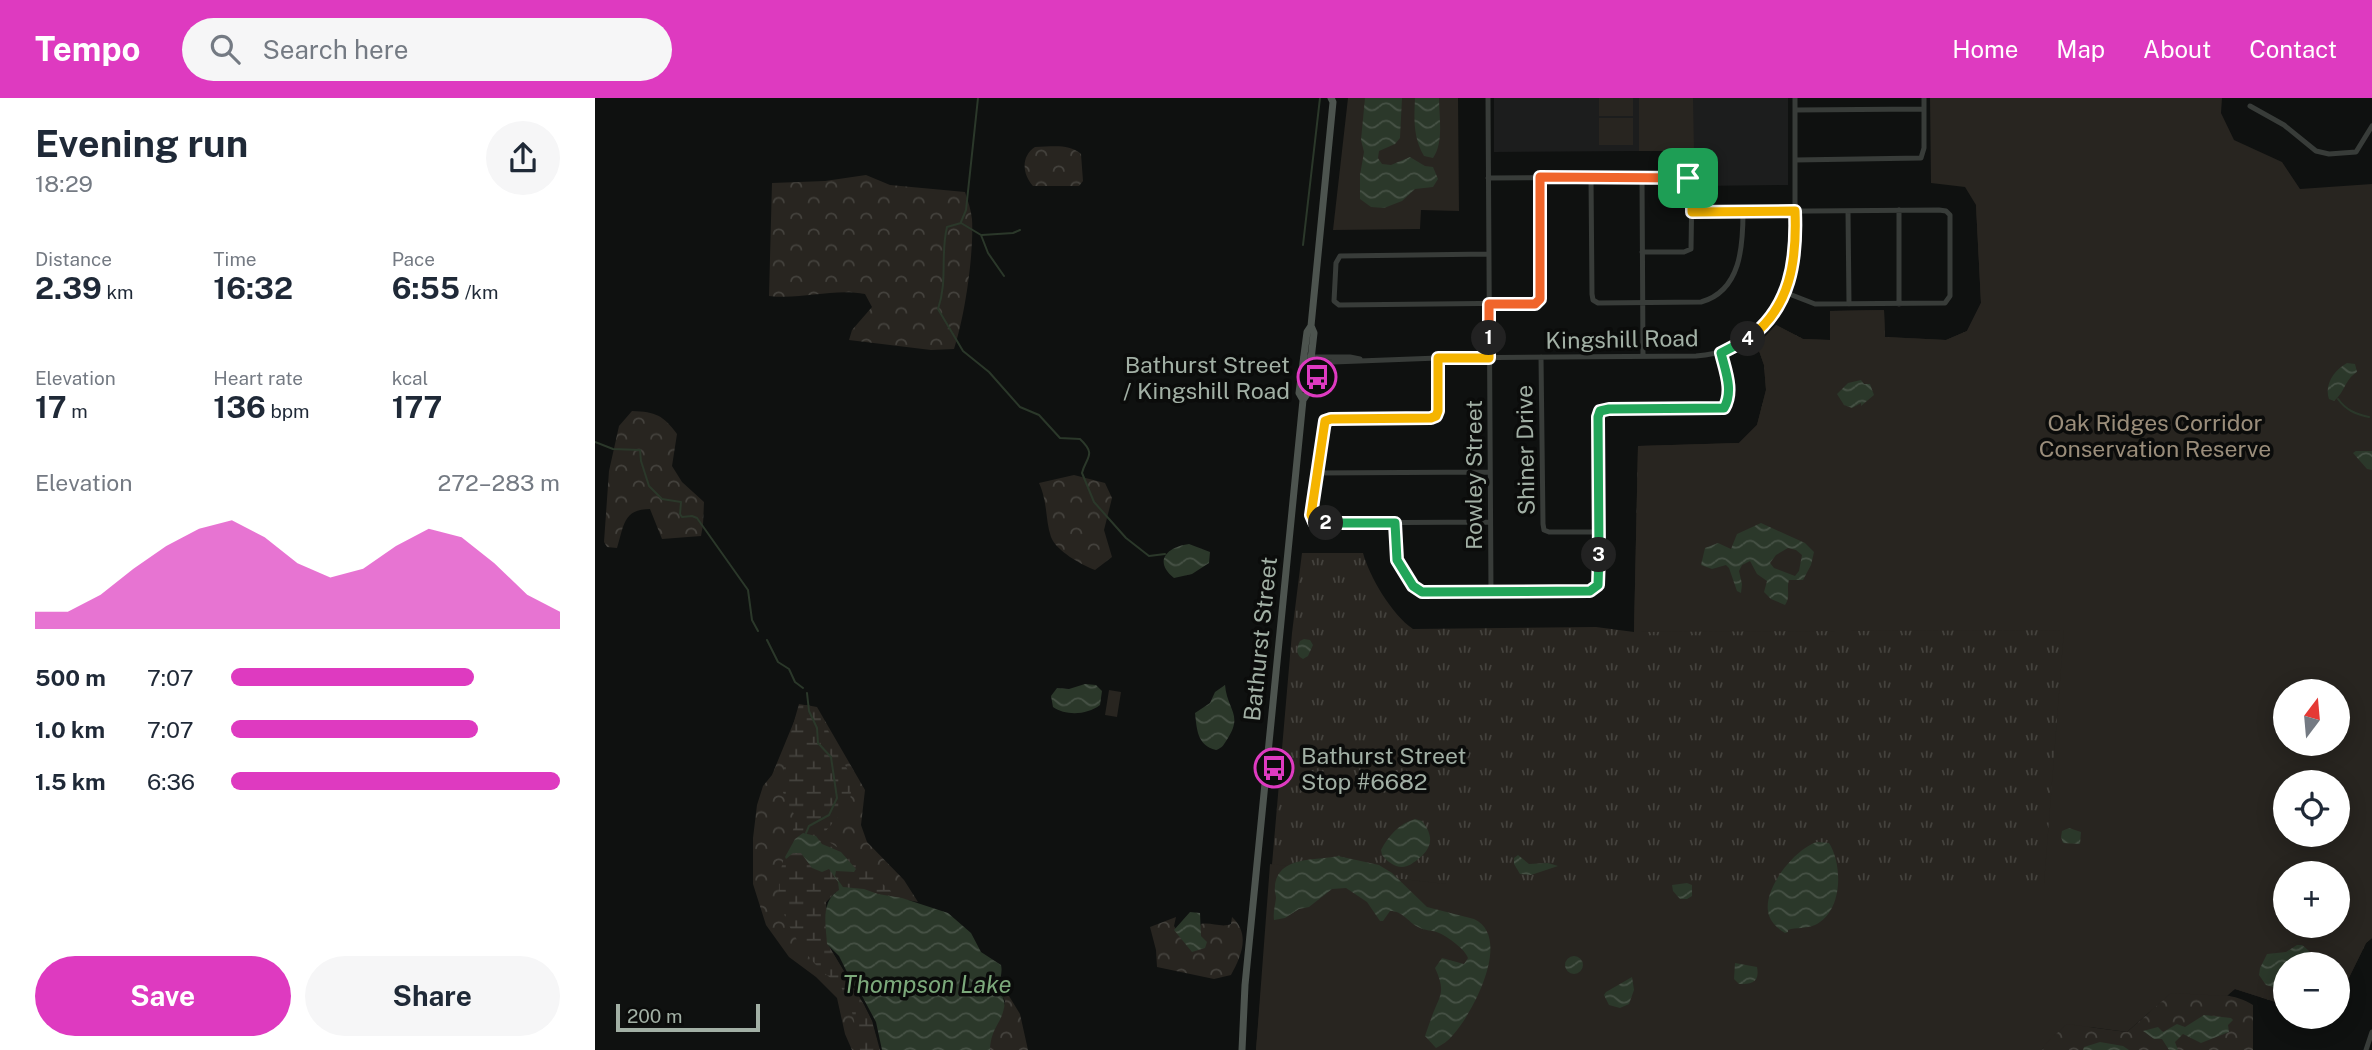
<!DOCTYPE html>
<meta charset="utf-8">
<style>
:root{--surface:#fff;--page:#f6f6f7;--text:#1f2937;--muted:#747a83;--accent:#de3ac0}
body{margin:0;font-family:"Public Sans",sans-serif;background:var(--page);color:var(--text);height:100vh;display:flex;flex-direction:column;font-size:26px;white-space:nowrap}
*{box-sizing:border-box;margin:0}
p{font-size:23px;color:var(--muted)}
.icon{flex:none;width:38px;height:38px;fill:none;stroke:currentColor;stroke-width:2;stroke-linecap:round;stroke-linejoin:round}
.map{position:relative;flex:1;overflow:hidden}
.panel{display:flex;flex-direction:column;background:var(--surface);width:595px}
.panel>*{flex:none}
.needle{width:46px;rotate:16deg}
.fabs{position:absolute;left:1678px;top:581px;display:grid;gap:14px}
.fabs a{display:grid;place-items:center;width:77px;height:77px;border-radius:50%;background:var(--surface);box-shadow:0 4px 18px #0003;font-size:35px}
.scale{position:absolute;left:21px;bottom:18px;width:144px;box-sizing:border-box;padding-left:7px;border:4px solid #a2b0a5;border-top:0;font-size:19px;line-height:24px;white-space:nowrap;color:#a2b0a5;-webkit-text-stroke:5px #0b0c0b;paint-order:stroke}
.pin{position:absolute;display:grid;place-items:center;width:60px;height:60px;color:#fff;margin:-30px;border-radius:14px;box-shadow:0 4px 10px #0006}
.km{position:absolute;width:35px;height:35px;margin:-18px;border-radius:50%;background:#222;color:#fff;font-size:19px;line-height:35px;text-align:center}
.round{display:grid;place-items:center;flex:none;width:74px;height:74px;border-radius:37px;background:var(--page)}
.summary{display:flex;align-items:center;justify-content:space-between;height:119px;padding:0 35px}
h1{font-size:38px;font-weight:700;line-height:52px}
.figures{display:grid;grid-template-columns:repeat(3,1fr);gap:10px;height:119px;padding:7px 35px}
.figures div{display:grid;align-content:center}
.figures b{font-size:30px;font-weight:700}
.figures small{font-size:19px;font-weight:400}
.figures p{font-size:19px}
.chart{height:196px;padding:14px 35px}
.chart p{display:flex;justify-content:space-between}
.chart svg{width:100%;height:126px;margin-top:7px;fill:var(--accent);opacity:.7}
.button{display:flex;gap:14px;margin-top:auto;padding:14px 35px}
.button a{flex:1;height:80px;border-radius:42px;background:var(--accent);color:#fff;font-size:28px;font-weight:700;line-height:80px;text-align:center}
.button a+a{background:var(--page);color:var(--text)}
ul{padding:0 35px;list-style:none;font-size:23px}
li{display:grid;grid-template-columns:112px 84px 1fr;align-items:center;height:52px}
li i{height:18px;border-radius:9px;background:var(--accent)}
header{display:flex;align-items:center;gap:42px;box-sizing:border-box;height:98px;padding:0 35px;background:var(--accent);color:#fff}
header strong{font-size:33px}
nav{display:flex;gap:38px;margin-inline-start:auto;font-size:24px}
.search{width:490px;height:63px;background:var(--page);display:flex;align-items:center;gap:18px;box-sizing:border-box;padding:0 24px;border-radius:38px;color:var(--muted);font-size:26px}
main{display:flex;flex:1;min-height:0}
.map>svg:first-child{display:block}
.built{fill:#1c1d1d}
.grass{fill:url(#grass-tufts);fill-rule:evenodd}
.forest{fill:url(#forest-crowns)}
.wetland{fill:url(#wetland-marsh)}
.park{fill:#282520;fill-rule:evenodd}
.water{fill:url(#water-waves);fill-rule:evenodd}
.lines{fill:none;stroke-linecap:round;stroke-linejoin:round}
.stream{stroke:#2b382a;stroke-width:2}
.minor{stroke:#383c39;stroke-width:5}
.major{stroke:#4d544f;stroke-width:7}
.split-1-casing{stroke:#fff;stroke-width:14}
.split-2-casing{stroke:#fff;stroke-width:14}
.split-3-casing{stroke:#fff;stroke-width:14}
.split-4-casing{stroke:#fff;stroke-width:14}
.split-5-casing{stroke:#fff;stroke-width:14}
.split-1{stroke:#f0652b;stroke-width:9}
.split-2{stroke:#f5b400;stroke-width:9}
.split-3{stroke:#22a559;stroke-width:9}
.split-4{stroke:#22a559;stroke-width:9}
.split-5{stroke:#f5b400;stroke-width:9}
.labels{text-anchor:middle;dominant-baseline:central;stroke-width:7;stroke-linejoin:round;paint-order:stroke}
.street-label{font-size:23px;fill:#a2b0a5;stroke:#0b0c0b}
.poi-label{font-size:23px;fill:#a2b0a5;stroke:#0b0c0b;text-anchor:end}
.park-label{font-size:23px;fill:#9a8d7a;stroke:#0b0c0b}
.water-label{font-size:24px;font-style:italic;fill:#7ca97b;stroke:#0b0c0b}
</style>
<header>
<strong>Tempo</strong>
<div class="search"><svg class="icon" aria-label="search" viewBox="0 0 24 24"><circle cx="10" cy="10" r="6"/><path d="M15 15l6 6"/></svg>Search here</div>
<nav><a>Home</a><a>Map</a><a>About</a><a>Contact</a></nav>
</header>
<main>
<section class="panel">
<div class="summary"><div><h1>Evening run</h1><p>18:29</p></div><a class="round"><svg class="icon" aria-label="share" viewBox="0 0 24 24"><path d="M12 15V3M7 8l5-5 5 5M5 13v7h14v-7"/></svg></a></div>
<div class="figures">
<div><p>Distance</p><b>2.39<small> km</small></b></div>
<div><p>Time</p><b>16:32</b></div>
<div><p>Pace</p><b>6:55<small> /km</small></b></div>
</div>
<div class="figures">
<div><p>Elevation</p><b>17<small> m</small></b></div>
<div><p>Heart rate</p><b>136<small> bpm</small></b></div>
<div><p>kcal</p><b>177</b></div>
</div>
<div class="chart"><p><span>Elevation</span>272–283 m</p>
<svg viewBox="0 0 160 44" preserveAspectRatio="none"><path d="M0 44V38L10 38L20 32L30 23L40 15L50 9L60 6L70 12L80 21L90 26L100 23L110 15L120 9L130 12L140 21L150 32L160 38V44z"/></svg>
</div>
<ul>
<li><b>500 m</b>7:07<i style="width:74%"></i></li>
<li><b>1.0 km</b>7:07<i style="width:75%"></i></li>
<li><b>1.5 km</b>6:36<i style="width:100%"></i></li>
</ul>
<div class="button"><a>Save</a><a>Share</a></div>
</section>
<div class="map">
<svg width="1777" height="952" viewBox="0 0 1777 952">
<defs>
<pattern id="grass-tufts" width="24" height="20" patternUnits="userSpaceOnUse" patternTransform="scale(1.75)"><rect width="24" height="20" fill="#282520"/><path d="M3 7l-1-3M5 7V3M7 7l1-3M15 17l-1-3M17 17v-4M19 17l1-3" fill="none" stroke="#44423d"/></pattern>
<pattern id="forest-crowns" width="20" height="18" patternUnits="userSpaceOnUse" patternTransform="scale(1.75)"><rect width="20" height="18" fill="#282520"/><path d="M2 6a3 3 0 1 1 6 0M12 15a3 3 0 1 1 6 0" fill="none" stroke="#44423d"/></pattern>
<pattern id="wetland-marsh" width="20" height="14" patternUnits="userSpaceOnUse" patternTransform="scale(1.75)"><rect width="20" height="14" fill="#282520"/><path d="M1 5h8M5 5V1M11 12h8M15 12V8" fill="none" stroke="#44423d"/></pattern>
<pattern id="water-waves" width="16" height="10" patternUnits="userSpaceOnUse" patternTransform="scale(1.75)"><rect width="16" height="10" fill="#2b382a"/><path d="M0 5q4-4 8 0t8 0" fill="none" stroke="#475246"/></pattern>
</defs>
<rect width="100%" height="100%" fill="#0f1110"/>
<path class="built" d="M 899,0 L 1044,0 L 1044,53 L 899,54 Z
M 1098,0 L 1193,0 L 1193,87 L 1103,88 L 1102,80 L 1098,75 Z"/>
<path class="grass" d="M 1381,107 L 1777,387 L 1777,840 L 1771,845 L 1743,902 L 1743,866 L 1690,866 L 1690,907 L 1640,891 L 1476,935 L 1444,952 L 661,952 L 697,535 L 707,455 L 768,455 C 774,478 797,517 818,531 L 1001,529 L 1039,534 L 1043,348 L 1144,345 L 1162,327 L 1171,292 L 1169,267 L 1162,247 L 1181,227 L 1208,241 L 1235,242 L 1235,213 L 1289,212 L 1290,239 L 1351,242 L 1372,233 L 1386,205 ZM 1690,593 L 1743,593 L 1743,646 L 1690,646 ZM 1690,684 L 1743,684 L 1743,737 L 1690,737 ZM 1690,775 L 1743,775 L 1743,828 L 1690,828 Z"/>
<path class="forest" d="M 440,49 C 456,49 473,45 486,56 L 488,83 L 484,88 L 438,88 C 427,76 426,58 440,49 Z
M 271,77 L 295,87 L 370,94 C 373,103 376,112 377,121 C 379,155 370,218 359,251 L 336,252 L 254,242 L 257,232 L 277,209 L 270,196 C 238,190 207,202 174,198 L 177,85 L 230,83 Z
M 37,313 C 61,314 68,317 82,336 L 77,368 L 87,384 L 109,404 L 108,427 L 106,438 L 67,441 L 55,411 C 28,411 29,428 22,450 L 12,449 L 9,444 L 14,373 L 24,328 Z
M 479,377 L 510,385 L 517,400 L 509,432 L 517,459 L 500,472 C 487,467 461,453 456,439 C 450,421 453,405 444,385 Z
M 211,607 L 222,609 L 270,692 L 266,727 L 272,744 L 309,782 L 323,804 L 256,792 L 240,794 L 231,804 L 232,845 L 269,907 L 277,923 L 285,952 L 257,952 L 250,936 L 242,900 L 221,879 L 194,859 L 171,827 L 158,786 L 158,740 L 162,707 L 168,688 L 177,677 L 205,609 Z
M 581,819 L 579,828 L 581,831 L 604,830 L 606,826 C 616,824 627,830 636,826 L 637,819 C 656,836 646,859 636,877 L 619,881 L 562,869 L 561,852 L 555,829 Z
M 1576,895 C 1602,896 1635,892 1658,907 L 1658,952 L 1447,952 L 1450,946 L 1471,926 L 1532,934 Z
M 407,897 L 414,898 L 425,916 L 433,952 L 392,952 L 394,934 L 408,912 L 410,903 Z"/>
<path class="wetland" d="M 204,606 L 215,608 L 227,620 L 257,681 L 255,705 L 229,735 L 228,740 L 254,757 L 303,799 L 256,792 L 241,794 L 231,804 L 232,845 L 269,907 L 277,923 L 284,952 L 265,952 C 260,932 259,907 246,890 C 241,883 232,878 226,872 C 208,855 184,818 184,792 C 183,766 197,744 201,719 C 196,711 191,704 188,694 C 184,674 198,627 204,606 Z"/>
<path class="park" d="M 753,0 L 863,0 L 864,113 L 826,112 L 825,131 L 738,132 Z
M 1004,0 L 1038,0 L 1038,18 L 1004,18 Z
M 1044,0 L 1098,0 L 1099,53 L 1044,53 Z
M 1335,0 L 1627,0 L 1626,15 L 1639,42 L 1687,64 L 1705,91 L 1777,86 L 1777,840 L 1771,845 L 1743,902 L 1743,866 L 1690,866 L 1690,907 L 1640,891 L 1632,898 L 1576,895 L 1532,934 L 1472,926 L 1450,946 L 1447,952 L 661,952 L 675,766 L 851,786 L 1449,786 L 1469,532 L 1039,534 L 1043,348 L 1144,345 L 1162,327 L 1171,292 L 1169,267 L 1162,247 L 1181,227 L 1208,241 L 1235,242 L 1235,213 L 1289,212 L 1290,239 L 1351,242 L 1372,233 L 1386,205 L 1381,107 L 1370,89 L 1336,85 ZM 1690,593 L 1743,593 L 1743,646 L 1690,646 ZM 1690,684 L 1743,684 L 1743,737 L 1690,737 ZM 1690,775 L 1743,775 L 1743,828 L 1690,828 Z
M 1004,20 L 1038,20 L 1038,47 L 1004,47 Z
M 514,592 L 526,594 L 522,619 L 510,617 Z"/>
<path class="water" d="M 770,0 L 807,0 L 805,40 L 800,46 L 784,53 L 783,60 L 787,66 L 796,67 L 815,59 L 830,68 L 838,69 L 843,81 L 838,89 L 820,91 L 807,103 L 789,110 L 776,109 L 765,101 L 765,77 L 769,54 L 766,42 Z
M 820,0 L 844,0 C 844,18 849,45 838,60 L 829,58 C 818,39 819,21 820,0 Z
M 1752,265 L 1760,266 L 1762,274 C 1750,281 1750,294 1739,303 L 1734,301 C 1729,287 1739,272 1752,265 Z
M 1266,282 L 1269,286 L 1275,286 L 1279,297 L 1266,308 L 1266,305 L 1257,310 L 1249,307 L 1242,296 L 1253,285 Z
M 1761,353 L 1777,353 L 1777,372 L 1772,371 L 1758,355 Z
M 1166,425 L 1210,445 L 1219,454 L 1216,467 L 1208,482 L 1194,482 C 1191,491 1196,499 1190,507 L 1176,501 L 1169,494 L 1172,483 L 1162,476 L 1155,463 L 1147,467 L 1144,473 L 1147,486 L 1146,495 L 1142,493 L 1134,470 L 1131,467 L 1117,471 L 1106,467 L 1110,450 L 1123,445 L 1136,451 L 1142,436 ZM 1193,450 L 1201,452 L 1207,457 L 1204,473 L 1200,478 L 1179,470 L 1175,465 L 1181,457 Z
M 594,446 L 615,454 L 614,465 L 597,476 L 579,480 C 558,463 572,449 594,446 Z
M 709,541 L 715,542 L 718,547 L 713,558 L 708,561 C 700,557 702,549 705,543 Z
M 490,586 L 501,587 L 507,593 L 505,607 C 492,617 471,618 458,609 L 456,598 L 462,590 L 474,591 Z
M 630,587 C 632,611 648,617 633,640 C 628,647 629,649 621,652 C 602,647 602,632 600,615 L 615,605 L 620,594 Z
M 820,721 L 827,723 C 839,738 838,750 822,762 C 818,765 813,769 807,769 C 799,769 792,763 787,757 L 786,752 C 794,737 804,726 820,721 Z
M 1474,730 L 1486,734 L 1485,746 L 1468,745 L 1466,739 L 1467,733 Z
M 208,735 L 221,738 L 227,746 L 246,754 L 261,771 L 259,774 L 241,773 L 240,778 L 248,789 L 269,791 L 283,796 L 307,800 L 353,815 L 376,835 L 386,854 L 406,867 C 408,875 404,881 405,889 C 405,897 411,901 409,910 C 406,926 396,930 395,952 L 287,952 L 281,924 L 266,896 L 258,886 L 244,858 L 232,846 C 231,827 225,804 244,792 L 243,784 L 234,771 L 227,774 L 217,770 L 206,755 L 198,755 L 191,761 L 190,759 L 200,741 Z
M 1222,744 L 1234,745 C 1248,767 1248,814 1220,827 C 1211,831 1201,829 1193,832 L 1193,834 L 1190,835 C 1182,830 1174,823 1173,813 C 1169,789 1201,750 1222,744 Z
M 923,757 L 934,766 L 953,765 L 963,768 L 936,777 L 925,776 L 919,766 L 919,760 Z
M 743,758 L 784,767 L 797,775 L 832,809 L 879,821 C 918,839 878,915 858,937 C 853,943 847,947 841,950 L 830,938 C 832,932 834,926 836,921 C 844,897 852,896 840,870 L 847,860 L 869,866 L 873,860 C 870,851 853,839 844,835 C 837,832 830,833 823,829 C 813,824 808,813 795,813 L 788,823 L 785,823 L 772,804 L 751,790 L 737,791 L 714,809 L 704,811 L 690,820 L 679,822 C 678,814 680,808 681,800 C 681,796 679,793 680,789 C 682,757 722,763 743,758 Z
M 1092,785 L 1097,787 L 1097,798 L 1092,801 L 1085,801 L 1078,793 L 1077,787 Z
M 595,814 L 605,815 L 606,838 L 612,844 L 610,850 L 597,854 L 579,832 Z
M 1702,847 L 1707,847 C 1714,852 1719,858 1720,866 L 1690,866 L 1690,893 L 1671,887 L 1664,877 L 1665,870 L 1672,856 L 1691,854 Z
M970 867a9 9 0 1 1 18 0a9 9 0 1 1-18 0Z
M 1140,865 L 1162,869 C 1165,884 1157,886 1144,886 L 1139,881 Z
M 1037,879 L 1039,892 L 1034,906 L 1025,910 L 1014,907 L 1009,897 L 1011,894 Z
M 1609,917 L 1636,920 L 1638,922 L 1633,927 L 1634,934 L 1606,945 L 1588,936 L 1580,944 L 1583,952 L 1574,952 L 1567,941 L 1559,941 L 1548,933 L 1563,929 L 1568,934 L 1582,926 L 1590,929 Z
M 1505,944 L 1528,948 L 1534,952 L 1488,952 L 1489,949 Z"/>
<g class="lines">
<path class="stream" d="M 366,124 L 371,112 L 383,0
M 387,137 L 418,135 L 425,132
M 708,147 L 725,0
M 409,178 L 393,155 L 386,137 L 366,125 L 352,129 C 345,158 353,182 343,211 L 368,253 L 394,274 L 425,309 L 444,317 L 465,340 L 485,341 C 502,357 491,359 487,375 L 499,404 L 531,440 L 554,458 L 570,456
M 1743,301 C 1751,312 1760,316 1774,319
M 0,344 L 18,351 L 45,352 L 46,363 L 54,388 L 67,401 L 86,404 L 85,416 L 87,419 L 97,418 L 102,420 L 153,492 L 157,522 L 163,533
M 172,542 L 183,564 L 194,571 L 200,584 L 208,590
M 211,735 L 214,728 L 234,717 L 242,700 L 236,659 L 223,645 L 222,630 L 214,613 L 212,595"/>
<path class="minor" d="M 893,0 L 896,494
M 1655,8 L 1689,27 L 1721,53 L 1734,56 L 1761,54 L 1777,28
M 1200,12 L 1329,11
M 1200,62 L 1326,60 L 1329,50 L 1329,0
M 996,79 L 997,196 L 998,202 L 1003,205 L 1106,204 C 1146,193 1148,148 1148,114
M 1047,79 L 1048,258
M 893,80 L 1088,79 L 1095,81 L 1097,85 L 1096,151 L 1089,154 L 1047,154
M 1304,112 L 1304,206
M 1253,113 L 1254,206
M 1097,114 L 1344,112 L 1351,113 L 1355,117 L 1355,198 L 1350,205 L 1220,206 L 1189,194
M 894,156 L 745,158 L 741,165 L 739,203 L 744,207 L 942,205 L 945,197 L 945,79
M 708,259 L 755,259 L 765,261
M 946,259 L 948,426 L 949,432 L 954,434 L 1003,434
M 843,260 L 843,313 L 841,318 L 836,320 L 736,321 L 730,323 L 716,420 L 723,425 L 895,424
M 712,265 L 843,260 L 1101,258 C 1154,255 1188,213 1200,164 L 1200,0
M 721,375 L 895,374
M 800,425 C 800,450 801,477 824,493 L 999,492 L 1004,484 L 1003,315 L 1009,311 L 1129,310 C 1139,293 1130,272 1126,255
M 1771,952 L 1777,934"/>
<path class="major" d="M 708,302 L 704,295 L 712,234 L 716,228 L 738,4 L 736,0
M 647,952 L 650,887 L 708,302 L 712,296 L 719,235 L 716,228"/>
</g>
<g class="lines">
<defs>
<path id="split-1" d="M 894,240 L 894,206 L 940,206 L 945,201 L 945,79 L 1093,80"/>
<path id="split-2" d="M 731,425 L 719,424 L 716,417 L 730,323 L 736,321 L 836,320 L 841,318 L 843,313 L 843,260 L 894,260 L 894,240"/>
<path id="split-3" d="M 731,425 L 800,425 L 802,462 L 818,488 L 827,494 L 995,493 L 1003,487 L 1004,457"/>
<path id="split-4" d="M 1004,457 L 1003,319 L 1005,313 L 1014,311 L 1129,310 C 1139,293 1130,272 1126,255 L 1153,241"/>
<path id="split-5" d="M 1093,80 L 1097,85 L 1097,114 L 1200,113 C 1202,162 1196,210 1153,241"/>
</defs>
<use href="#split-1" class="split-1-casing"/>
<use href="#split-2" class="split-2-casing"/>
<use href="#split-3" class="split-3-casing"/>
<use href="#split-4" class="split-4-casing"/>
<use href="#split-5" class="split-5-casing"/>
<use href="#split-1" class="split-1"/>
<use href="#split-2" class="split-2"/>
<use href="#split-3" class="split-3"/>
<use href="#split-4" class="split-4"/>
<use href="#split-5" class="split-5"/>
</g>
<defs>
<symbol id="bus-ring" viewBox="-11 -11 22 22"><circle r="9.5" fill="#0b0c0b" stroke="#de3ac0" stroke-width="1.5"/><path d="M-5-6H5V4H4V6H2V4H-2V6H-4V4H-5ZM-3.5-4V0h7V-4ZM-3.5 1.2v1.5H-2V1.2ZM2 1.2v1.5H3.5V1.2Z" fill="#de3ac0"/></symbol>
</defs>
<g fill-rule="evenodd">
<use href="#bus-ring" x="700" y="257" width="44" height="44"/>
<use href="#bus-ring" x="657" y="648" width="44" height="44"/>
</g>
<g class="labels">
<g class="street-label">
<text transform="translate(1027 241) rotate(-1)">Kingshill Road</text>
<text transform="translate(930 352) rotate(-91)">Shiner Drive</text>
<text transform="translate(878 377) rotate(-90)">Rowley Street</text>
<text transform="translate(665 541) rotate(-84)">Bathurst Street</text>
</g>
<g class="poi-label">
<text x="695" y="266">Bathurst Street<tspan x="695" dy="26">/ Kingshill Road</tspan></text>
<text x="706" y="657" text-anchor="start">Bathurst Street<tspan x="706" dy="26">Stop #6682</tspan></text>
</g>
<g class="park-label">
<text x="1560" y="324">Oak Ridges Corridor<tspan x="1560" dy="26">Conservation Reserve</tspan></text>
</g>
<g class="water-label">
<text x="332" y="886">Thompson Lake</text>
</g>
</g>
</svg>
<div class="fabs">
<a><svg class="needle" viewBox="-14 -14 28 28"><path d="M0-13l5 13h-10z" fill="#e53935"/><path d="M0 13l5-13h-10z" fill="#747a83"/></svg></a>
<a><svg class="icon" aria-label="locate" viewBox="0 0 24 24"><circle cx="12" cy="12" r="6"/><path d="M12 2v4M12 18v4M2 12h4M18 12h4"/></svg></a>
<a>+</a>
<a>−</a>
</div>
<div class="scale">200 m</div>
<div class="pin" style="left:1093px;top:80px;background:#1e9e55"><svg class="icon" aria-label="arrive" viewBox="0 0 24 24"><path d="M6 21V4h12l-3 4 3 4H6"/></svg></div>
<b class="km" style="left:894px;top:240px">1</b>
<b class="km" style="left:731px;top:425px">2</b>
<b class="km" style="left:1004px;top:457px">3</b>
<b class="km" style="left:1153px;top:241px">4</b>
</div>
</main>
